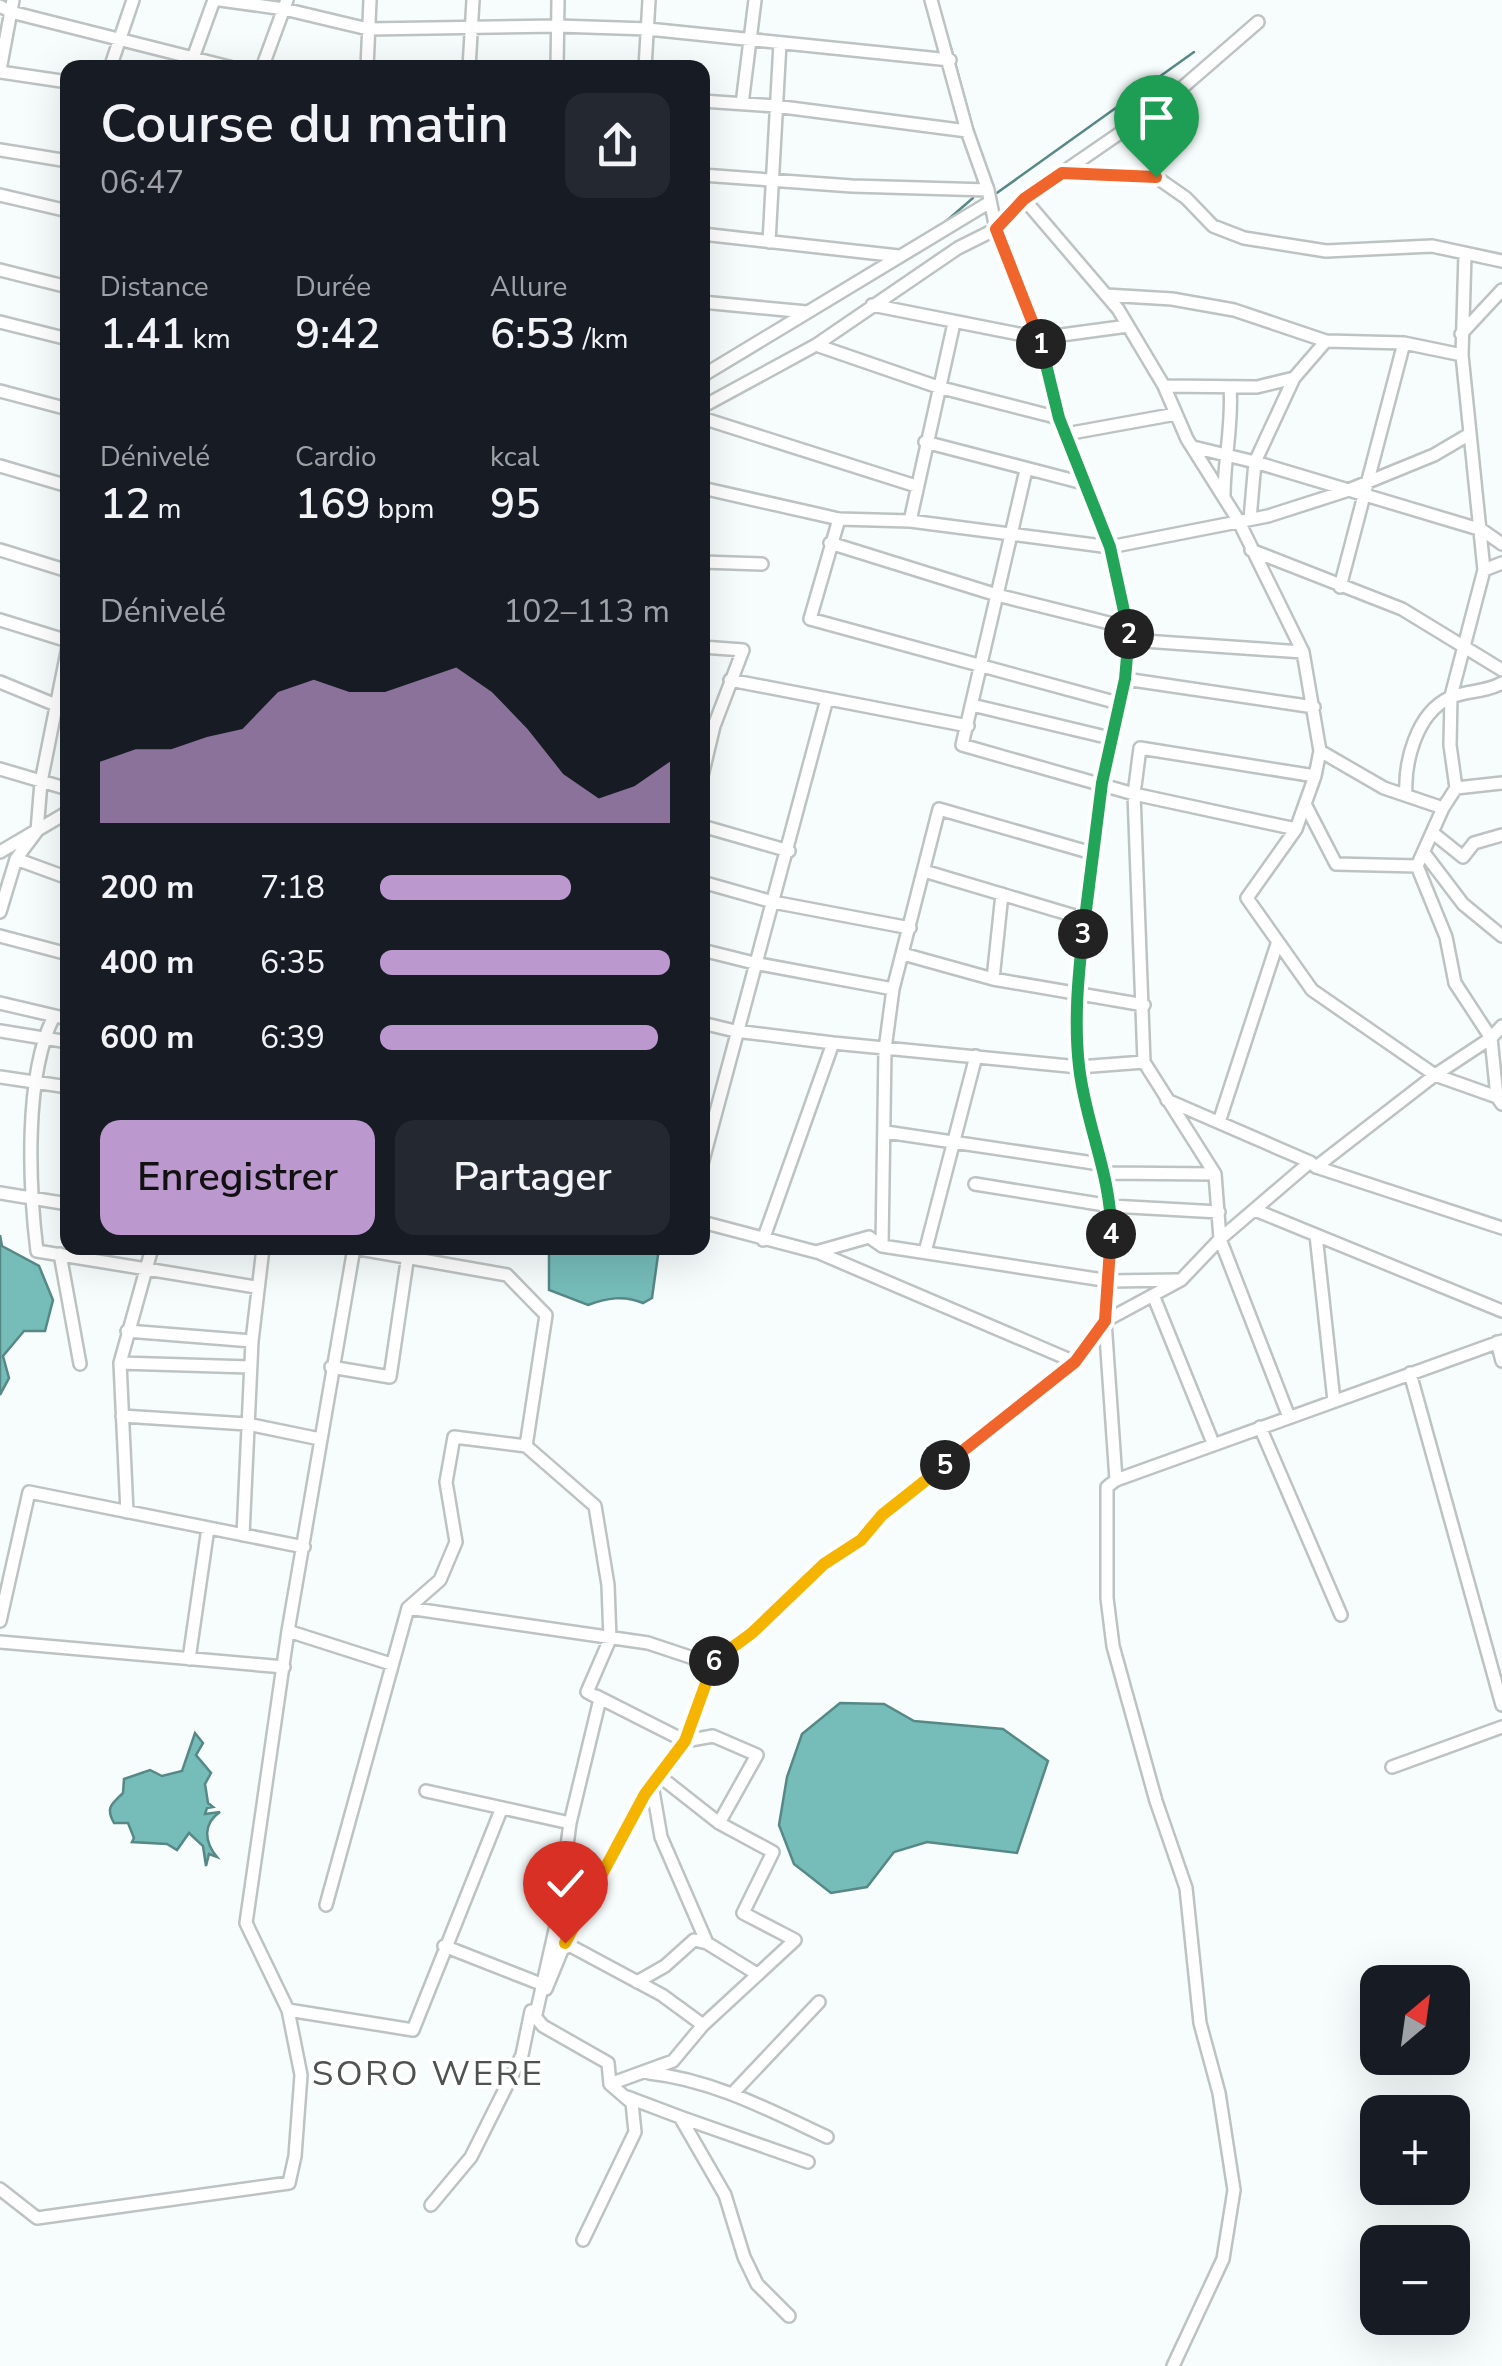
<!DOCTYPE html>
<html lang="fr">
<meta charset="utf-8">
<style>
:root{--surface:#171b24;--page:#242831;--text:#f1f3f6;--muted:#9ea1a6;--accent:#bb98cd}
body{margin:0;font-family:"Nunito Sans",sans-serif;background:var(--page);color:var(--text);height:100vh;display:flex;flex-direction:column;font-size:38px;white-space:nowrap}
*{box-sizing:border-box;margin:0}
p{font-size:32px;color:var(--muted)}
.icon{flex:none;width:55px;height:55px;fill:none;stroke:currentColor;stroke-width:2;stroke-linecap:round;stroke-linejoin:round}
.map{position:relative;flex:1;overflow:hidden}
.side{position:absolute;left:60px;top:60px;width:650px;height:1195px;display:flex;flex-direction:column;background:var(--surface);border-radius:20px;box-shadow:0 10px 40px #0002}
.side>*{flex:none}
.needle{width:65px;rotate:29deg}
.tools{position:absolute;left:1360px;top:1965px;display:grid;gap:20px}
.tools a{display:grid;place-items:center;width:110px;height:110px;border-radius:20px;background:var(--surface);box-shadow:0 10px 40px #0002;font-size:50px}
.pin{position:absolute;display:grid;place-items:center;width:85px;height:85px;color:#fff;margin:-102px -42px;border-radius:50% 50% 50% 0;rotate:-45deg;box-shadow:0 0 10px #0007}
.pin .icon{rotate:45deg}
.km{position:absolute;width:50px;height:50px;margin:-25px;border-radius:50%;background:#222;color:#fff;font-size:28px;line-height:50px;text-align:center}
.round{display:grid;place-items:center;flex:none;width:105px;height:105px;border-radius:20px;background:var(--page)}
.headline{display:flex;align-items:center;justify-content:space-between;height:170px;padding:0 40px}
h1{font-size:55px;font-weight:600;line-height:75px}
.figures{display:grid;grid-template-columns:repeat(3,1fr);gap:15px;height:170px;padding:10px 40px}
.figures div{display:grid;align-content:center}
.figures b{font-size:42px;font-weight:600}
.figures small{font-size:28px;font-weight:400}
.figures p{font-size:28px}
.chart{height:280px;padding:20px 40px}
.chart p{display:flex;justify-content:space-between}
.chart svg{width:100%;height:180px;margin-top:10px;fill:var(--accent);opacity:.7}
.cta{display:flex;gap:20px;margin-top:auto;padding:20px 40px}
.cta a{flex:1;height:115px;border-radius:20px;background:var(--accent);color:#111;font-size:40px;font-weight:600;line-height:115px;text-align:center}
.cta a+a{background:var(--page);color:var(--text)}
ul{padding:0 40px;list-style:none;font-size:32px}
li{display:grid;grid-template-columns:160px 120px 1fr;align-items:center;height:75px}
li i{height:25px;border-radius:12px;background:var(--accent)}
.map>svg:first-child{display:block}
.water{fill:#76bdba;stroke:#568886;stroke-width:2.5}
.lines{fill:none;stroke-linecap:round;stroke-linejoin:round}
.stream{stroke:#568886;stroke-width:2.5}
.minor-casing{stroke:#bdc3c2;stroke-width:16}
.minor{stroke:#fff;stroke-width:11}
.split-1-casing{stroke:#fff;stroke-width:20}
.split-2-casing{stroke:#fff;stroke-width:20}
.split-3-casing{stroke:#fff;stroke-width:20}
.split-4-casing{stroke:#fff;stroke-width:20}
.split-5-casing{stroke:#fff;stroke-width:20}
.split-6-casing{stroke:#fff;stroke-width:20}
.split-7-casing{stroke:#fff;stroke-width:20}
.split-1{stroke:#f0652b;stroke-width:12}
.split-2{stroke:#22a559;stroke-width:12}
.split-3{stroke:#22a559;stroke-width:12}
.split-4{stroke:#22a559;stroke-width:12}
.split-5{stroke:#f0652b;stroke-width:12}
.split-6{stroke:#f5b400;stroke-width:12}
.split-7{stroke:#f5b400;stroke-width:12}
.labels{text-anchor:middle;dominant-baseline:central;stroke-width:8;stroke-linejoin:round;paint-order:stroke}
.quarter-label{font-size:35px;letter-spacing:2.5px;fill:#4e5352;stroke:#fff}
</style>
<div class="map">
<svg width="1502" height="2366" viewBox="0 0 1502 2366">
<rect width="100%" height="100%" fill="#f7fdfc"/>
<path class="water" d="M 0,1235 L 2,1246 L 39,1266 L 53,1300 L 45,1331 L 24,1331 L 3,1356 L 9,1378 L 0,1395 Z
M 549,1248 L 659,1248 L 652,1298 L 643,1303 C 624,1295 607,1298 588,1305 L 549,1290 Z
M 840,1703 L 884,1704 L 914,1721 L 1003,1729 L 1048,1761 L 1017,1853 L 927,1842 L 894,1852 L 867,1887 L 831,1893 L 794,1864 L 779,1825 L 787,1777 L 802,1734 Z
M 195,1733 L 203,1743 L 196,1755 L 211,1773 L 205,1784 L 208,1803 L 213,1807 L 207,1808 L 205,1814 L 220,1812 C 204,1823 203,1840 217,1857 L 209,1854 L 206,1866 L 203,1846 L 189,1833 L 177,1850 L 167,1844 L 132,1842 L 134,1838 L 128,1823 L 114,1823 C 105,1807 112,1804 123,1793 L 124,1779 L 150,1770 L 162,1776 L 182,1771 Z"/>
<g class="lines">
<path class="stream" d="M 945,30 L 953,55
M 955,63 L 974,133
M 994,195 L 1194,52
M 944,223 L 973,198"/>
<defs>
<path id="minor" d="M 220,0 L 284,9 L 368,29 L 558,26 L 648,29 L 950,60
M 931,0 L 967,131 L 988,190 L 996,229 L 1039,338 L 1059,418 L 1110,547 L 1129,628 L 1125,679 L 1110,738 L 1092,853 L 1077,991 L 1079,1067 L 1111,1206 L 1110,1281 L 1105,1321 L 1116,1480 L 1107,1487 L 1107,1598 L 1113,1646 L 1156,1801 L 1186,1888 L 1200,2023 L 1219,2093 L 1234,2190 L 1223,2259 L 1173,2366
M 0,6 L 11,12 L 233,68
M 193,58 L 214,0
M 110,68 L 133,0
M 262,68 L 287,0
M 367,68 L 370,0
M 469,68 L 473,0
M 557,68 L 558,0
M 645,68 L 649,0
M 0,70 L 13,0
M 0,72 L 68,82
M 702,101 L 775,106 L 967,131
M 742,104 L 755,0
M 0,150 L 68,161
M 1065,173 L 1156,177 L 1186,198 L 1213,226 L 1244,238 L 1326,251 L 1432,246 L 1502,261
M 702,175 L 852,186 L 988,190
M 0,195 L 68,211
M 1024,199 L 1118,309 L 1164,386 L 1187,439 L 1238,520 L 1303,652 L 1320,751 L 1315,776 L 1296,829 L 1247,898 L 1312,990 L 1435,1075 L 1497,1097
M 702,234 L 899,256
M 769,242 L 780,43
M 1465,254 L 1462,355 L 1484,570 L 1451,696 L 1450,745 L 1456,788 L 1443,808 L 1417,866 L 1446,937 L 1455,983 L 1491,1038 L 1497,1097 L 1502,1104
M 0,270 L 68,287
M 1106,295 L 1172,299 L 1234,310 L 1326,341 L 1404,343 L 1462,355
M 702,302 L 807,312
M 872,305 L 1039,338 L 1128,326
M 0,322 L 68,339
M 1461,334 L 1502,290
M 816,345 L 938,387 L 1059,418
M 702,376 L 990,202
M 1164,386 L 1257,387 L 1294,378
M 0,391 L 68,409
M 702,407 L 816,345 L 958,248 L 996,229 L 1024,199 L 1168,100 L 1258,22
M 702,418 L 916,486
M 1066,434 L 1176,414
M 925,442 L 1087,484
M 1193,447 L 1255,462 L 1482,530 L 1502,544
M 0,466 L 68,486
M 1026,470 L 962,745 L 1134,794 L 1296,829
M 702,488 L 839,519 L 910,521 L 1110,547 L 1268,516 L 1346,491 L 1434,455 L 1468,435
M 1224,496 C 1224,458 1233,424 1230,387
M 839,519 L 810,619 L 1118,703
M 1250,519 L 1255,462 L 1294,378 L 1326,341
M 910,521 L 954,323
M 830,543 L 997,595 L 1129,628
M 0,550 L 68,571
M 1251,550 L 1402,609 L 1502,670
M 702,562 L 762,564
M 1484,570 L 1502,563
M 1340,587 L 1404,343
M 0,620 L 68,641
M 1129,640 L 1303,652
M 702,647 L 743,650 L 714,726 L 702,776
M 1125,679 L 1314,707
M 730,680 L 968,726
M 0,682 L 68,710
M 972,705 L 1110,738
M 1320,751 L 1384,788 L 1443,808
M 0,769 L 68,789
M 1456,788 L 1502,783
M 1406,795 C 1404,763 1416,714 1449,698 C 1466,690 1485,693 1502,683
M 1305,804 L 1336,864 L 1417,866
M 702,826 L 789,851
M 1433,833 L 1463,857 L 1474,843 L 1502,835
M 0,852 L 68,812
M 1425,854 L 1463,904 L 1502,936
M 16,859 L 68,878
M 924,871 L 1085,919
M 702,882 L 773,902 L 910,928
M 0,912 L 16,859 L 37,831 L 41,782 L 68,647
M 0,936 L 68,954
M 702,950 L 754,963 L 893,989
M 903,954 L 993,979 L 1144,1005
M 993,979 L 1002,894
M 0,1003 L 68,1019
M 54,1016 C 24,1075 29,1186 37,1251 L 256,1287
M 702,1023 L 735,1031 L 833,1043 L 1079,1067 L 1144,1062
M 0,1031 L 68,1042
M 0,1077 L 68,1087
M 1167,1100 L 1310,1162
M 1219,1122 L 1277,944
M 886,1132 L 1100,1164
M 702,1164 L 827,699
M 1316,1167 L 1502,1228
M 1104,1173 L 1215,1174
M 975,1184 L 1111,1206 L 1219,1212
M 0,1193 L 68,1204
M 1255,1210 L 1502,1311
M 702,1222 L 816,1252 L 869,1237 L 882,1246 L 885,1049 L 893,989 L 939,809 L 1092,853
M 1316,1235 L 1334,1401
M 763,1240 L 833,1043
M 882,1246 L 1110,1281 L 1177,1280
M 817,1252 L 1075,1362
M 925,1252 L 976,1056
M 60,1254 L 80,1364
M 1153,1295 L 1213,1443
M 127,1331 L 252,1341
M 1497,1342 L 1502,1361
M 120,1363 L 250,1367
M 331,1367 L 390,1377 L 409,1248
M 1410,1373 L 1502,1705
M 122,1416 L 247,1424 L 320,1439
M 1289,1417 L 1220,1239 L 1215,1174 L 1144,1062 L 1134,794 L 1140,748 L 1315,776
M 1260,1427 L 1341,1615
M 1116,1480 L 1502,1341
M 127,1512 L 120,1363 L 152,1248
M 243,1535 L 252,1341 L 263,1248
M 408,1608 L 648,1643 L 711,1664
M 0,1621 L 29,1492 L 304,1547
M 288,1631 L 391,1664
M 0,1642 L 284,1667
M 189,1659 L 208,1528
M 596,1696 L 685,1741 L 713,1736 L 757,1755 L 719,1823 L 773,1852 L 743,1913 L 795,1940 L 703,2025 L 673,2061 L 610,2084
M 1392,1767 L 1502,1727
M 658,1775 L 719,1823
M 652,1785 L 661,1837 L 707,1943 L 757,1974
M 426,1791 L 570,1823
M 326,1905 L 408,1608 L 440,1580 L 456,1542 L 446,1482 L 454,1437 L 526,1446
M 565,1943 L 662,1995 L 703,2025
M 444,1946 L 541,1984
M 637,1982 L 665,1966 L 694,1940 L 707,1943
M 546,1989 L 565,1943 L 645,1794 L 685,1741 L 711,1664 L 752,1633 L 824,1564 L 861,1540 L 881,1515 L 1075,1362 L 1105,1321 L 1181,1280 L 1220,1239 L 1310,1162 L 1316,1167 L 1435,1075 L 1491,1038 L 1502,1026
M 288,2010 L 413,2030 L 501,1810
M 532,2013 L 543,2026 L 608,2063 L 610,2084 L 632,2103 L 635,2132 L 583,2240
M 649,2073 C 713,2080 769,2110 827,2137
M 732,2094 L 819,2002
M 627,2097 L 680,2117 L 725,2195 L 744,2257 L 757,2284 L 789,2316
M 680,2117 L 808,2162
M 0,2189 L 37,2218 L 289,2183 L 295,2156 L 301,2075 L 288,2010 L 246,1923 L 288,1631 L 354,1248 L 507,1275 L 546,1315 L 526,1446 L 595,1506 L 608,1585 L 610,1639 L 587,1692 L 600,1699 L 570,1823 L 557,1921 L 536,2014
M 431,2205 L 471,2157 L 522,2055 L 531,2011 L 535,2014"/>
</defs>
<use href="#minor" class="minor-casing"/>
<use href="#minor" class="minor"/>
</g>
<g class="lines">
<defs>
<path id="split-1" d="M 1041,344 L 996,229 L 1024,199 L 1062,173 L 1156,177"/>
<path id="split-2" d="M 1041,344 L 1059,418 L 1110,547 L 1129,634"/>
<path id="split-3" d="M 1083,934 L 1102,783 L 1125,679 L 1129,634"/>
<path id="split-4" d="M 1083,934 C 1078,978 1074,1022 1079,1066 C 1085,1123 1112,1176 1111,1234"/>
<path id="split-5" d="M 945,1465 L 1075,1362 L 1105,1321 L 1111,1234"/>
<path id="split-6" d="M 714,1661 L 752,1633 L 824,1564 L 861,1540 L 882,1515 L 945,1465"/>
<path id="split-7" d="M 565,1943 L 645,1794 L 685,1741 L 714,1661"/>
</defs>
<use href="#split-1" class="split-1-casing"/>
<use href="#split-2" class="split-2-casing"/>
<use href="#split-3" class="split-3-casing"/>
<use href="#split-4" class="split-4-casing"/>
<use href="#split-5" class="split-5-casing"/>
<use href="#split-6" class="split-6-casing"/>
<use href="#split-7" class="split-7-casing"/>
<use href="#split-1" class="split-1"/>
<use href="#split-2" class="split-2"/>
<use href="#split-3" class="split-3"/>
<use href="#split-4" class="split-4"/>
<use href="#split-5" class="split-5"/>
<use href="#split-6" class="split-6"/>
<use href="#split-7" class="split-7"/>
</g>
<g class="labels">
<g class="quarter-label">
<text x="428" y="2073">SORO WERE</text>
</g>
</g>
</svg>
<div class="tools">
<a><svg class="needle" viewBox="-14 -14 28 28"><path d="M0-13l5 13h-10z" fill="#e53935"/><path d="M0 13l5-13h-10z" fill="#9ea1a6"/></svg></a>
<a>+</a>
<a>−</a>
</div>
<div class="pin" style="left:1156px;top:177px;background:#1e9e55"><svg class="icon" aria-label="arrive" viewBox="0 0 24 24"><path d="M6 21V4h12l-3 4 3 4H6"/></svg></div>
<div class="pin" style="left:565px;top:1943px;background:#d93025"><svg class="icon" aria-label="check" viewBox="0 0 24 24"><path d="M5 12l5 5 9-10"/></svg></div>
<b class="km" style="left:1041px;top:344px">1</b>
<b class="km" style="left:1129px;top:634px">2</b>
<b class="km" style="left:1083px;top:934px">3</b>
<b class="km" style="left:1111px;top:1234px">4</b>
<b class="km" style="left:945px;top:1465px">5</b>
<b class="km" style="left:714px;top:1661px">6</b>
<section class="side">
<div class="headline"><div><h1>Course du matin</h1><p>06:47</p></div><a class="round"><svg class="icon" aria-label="share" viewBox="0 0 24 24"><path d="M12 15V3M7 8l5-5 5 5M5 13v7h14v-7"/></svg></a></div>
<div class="figures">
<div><p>Distance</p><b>1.41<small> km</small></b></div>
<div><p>Durée</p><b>9:42</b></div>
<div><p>Allure</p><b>6:53<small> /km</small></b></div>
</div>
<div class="figures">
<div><p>Dénivelé</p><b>12<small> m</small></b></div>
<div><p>Cardio</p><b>169<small> bpm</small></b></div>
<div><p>kcal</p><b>95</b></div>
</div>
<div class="chart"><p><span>Dénivelé</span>102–113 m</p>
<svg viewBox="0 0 160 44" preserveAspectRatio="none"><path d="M0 44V29L10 26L20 26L30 23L40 21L50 12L60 9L70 12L80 12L90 9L100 6L110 12L120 21L130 32L140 38L150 35L160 29V44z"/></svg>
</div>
<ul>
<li><b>200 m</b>7:18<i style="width:66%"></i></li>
<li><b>400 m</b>6:35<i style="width:100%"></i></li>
<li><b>600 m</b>6:39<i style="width:96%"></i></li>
</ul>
<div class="cta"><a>Enregistrer</a><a>Partager</a></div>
</section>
</div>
